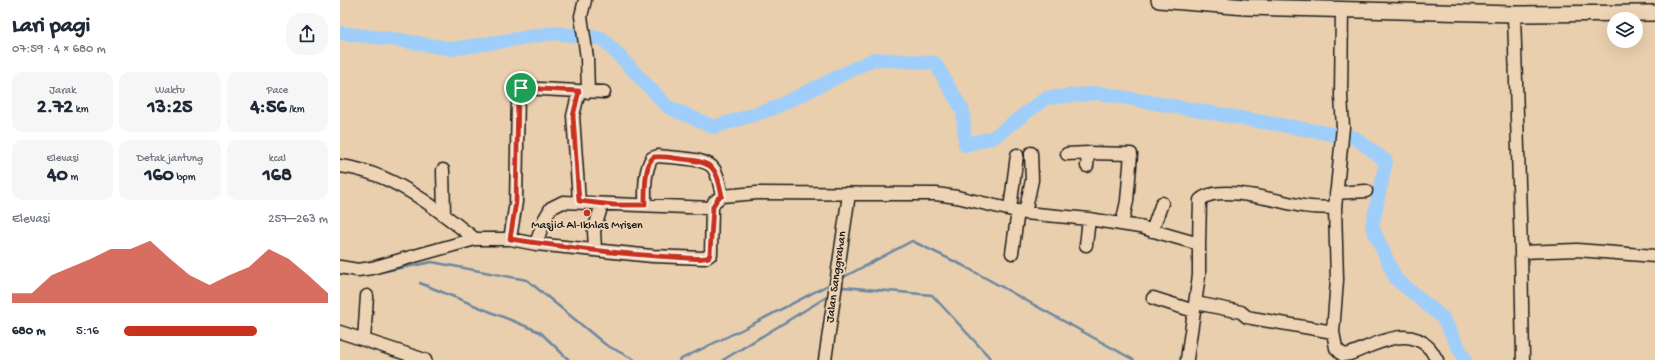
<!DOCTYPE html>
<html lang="id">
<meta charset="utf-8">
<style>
:root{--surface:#fff;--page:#f6f6f7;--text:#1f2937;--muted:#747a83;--accent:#c8321e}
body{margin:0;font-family:"Gochi Hand",sans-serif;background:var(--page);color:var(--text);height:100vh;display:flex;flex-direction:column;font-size:15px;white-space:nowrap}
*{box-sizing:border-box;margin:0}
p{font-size:13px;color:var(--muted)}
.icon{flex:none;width:22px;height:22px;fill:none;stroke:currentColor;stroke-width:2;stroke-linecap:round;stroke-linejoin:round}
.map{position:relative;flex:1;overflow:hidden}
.panel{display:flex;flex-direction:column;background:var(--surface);width:340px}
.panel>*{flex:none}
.buttons{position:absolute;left:1267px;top:12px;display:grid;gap:8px}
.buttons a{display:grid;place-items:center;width:36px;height:36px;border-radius:50%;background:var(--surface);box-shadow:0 4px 16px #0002;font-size:20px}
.pin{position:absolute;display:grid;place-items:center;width:34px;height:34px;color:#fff;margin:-17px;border:2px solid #fff;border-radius:50%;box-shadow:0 1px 4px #0007}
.round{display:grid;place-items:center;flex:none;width:42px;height:42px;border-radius:16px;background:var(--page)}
.summary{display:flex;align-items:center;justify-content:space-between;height:68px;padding:0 12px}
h1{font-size:22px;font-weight:700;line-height:30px}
.figures{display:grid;grid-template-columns:repeat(3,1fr);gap:6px;height:68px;padding:4px 12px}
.figures div{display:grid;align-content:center;border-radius:10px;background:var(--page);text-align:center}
.figures b{font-size:20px;font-weight:700}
.figures small{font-size:11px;font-weight:400}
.figures p{font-size:11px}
.chart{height:112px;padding:8px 12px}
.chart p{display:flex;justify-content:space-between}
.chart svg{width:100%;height:72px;margin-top:4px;fill:var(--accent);opacity:.7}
ul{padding:0 12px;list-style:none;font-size:13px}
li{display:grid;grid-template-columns:64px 48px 1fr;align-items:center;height:30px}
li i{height:10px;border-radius:5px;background:var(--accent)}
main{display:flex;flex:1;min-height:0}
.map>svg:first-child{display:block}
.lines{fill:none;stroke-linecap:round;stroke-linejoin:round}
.stream{stroke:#6b87a2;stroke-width:2.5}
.river{stroke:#a0cefb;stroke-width:14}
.minor-casing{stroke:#1c1c1c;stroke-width:15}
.major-casing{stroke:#1c1c1c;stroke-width:18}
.minor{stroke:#eed4b5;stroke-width:12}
.major{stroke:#eed4b5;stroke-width:15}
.route-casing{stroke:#fff;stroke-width:8}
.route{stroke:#c8321e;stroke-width:5}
.poi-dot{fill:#c8321e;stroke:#eed4b5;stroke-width:1.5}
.labels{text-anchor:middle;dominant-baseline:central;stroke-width:4;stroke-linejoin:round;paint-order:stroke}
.poi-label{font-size:12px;fill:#1c1c1c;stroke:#eed4b5}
.street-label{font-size:12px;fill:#1c1c1c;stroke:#eed4b5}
</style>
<main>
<section class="panel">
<div class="summary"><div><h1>Lari pagi</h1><p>07:59 · 4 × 680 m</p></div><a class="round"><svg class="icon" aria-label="share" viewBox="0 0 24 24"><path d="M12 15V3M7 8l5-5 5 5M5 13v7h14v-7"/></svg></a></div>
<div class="figures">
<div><p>Jarak</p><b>2.72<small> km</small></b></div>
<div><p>Waktu</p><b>13:25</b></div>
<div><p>Pace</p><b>4:56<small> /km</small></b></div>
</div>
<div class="figures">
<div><p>Elevasi</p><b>40<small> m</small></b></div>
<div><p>Detak jantung</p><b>160<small> bpm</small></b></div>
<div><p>kcal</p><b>168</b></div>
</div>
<div class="chart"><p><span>Elevasi</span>257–263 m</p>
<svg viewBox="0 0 160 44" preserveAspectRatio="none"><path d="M0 44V38L10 38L20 27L30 22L40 17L50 11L60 11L70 6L80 17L90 27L100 33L110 27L120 22L130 11L140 17L150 27L160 38V44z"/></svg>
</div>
<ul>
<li><b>680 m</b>5:16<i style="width:65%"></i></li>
</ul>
</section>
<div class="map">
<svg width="1315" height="360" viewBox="0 0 1315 360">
<rect width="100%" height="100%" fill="#e9cfad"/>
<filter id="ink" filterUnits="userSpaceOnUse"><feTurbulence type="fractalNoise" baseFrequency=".025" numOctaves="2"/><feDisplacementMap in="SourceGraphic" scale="8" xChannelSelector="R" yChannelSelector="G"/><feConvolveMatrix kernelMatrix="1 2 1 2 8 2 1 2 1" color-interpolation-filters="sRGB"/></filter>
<g filter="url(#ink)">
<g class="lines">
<path class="stream" d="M 40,272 L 92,262 L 187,280 L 266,345 L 295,360
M 0,274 L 13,275
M 502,278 L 572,241 L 622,265 L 794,360
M 80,283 L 200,332 L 229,360
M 500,290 L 504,287 L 592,295 L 652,360
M 339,360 L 403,329 L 492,283
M 383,360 L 490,295"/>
<path class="river" d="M 0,33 L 59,40 L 112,49 L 214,33 L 237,36
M 250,37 L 262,38 L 328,107 L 374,127 L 432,109 L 534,59 L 595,63 L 623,111 L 625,145 L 654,137 L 706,98 L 758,93 L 1015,138 L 1046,161 L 1032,227 L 1056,279 L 1103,318 L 1125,360"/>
<defs>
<path id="minor" d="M 245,0 L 241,16 L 247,58 L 248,92
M 1174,14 L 1181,252 L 1183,360
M 241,91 L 264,92
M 727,154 L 748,153
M 0,166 C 52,172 95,207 135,239
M 747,166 L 748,153 L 791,154 L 787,201 L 782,224
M 103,170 L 104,215
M 996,193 L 1026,191
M 305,205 C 305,190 304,171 312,158 L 318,156 C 331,158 367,157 374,169 C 379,177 380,187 382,196
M 670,209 L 677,155
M 685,213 L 692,180 L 691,153
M 812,231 L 822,203
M 170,239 L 176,202 L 178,96 L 181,88 L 239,91 L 233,116 L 239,201
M 196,244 L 312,256 L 365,258 L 371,254 L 372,208
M 746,245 L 749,219
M 255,249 L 254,231 L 262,204
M 1181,252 L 1237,250 L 1315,256
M 672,253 L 678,211
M 0,267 L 18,270 L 32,268 L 135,239 L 170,239 L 196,244 L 204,220 L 211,208 L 223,202 L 372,208 L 374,202 L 382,196 L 417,193 L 596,194 L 617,197 L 685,213 L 749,219 L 800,227 L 859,244 L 860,200 C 879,183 939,202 963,206 C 973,208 984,207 995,208
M 813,298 L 854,311 L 859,275 L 859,244
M 856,303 L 901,312 L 907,317 L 912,318 L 993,332 L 997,280 L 995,208 L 1003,127 L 1001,96 L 1002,9
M 0,332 L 85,360
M 993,332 L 996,348 L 1003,355 L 1010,354 C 1034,345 1067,325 1088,347 C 1092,350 1094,356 1097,360
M 24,340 L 27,296
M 847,359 L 854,311
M 485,360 L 509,194"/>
<path id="major" d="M 819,0 L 906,7 L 1174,14 L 1315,13"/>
</defs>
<use href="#minor" class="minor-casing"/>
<use href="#major" class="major-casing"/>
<use href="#minor" class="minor"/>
<use href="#major" class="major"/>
</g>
</g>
<g class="lines" filter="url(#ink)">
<defs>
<path id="route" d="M 181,88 L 239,91 L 233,116 L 239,201 L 274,205 L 305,205 C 305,194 304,163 314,157 C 323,156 333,158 342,159 C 373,162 376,166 382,196 L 378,198 L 373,206 L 370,254 L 369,257 C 358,261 343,257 332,257 C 278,254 223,247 170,239 L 176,202 L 178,96 Z"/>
</defs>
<use href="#route" class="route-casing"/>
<use href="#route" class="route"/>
</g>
<circle class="poi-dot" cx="247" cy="213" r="4"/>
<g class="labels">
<g class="poi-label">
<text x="247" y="226">Masjid Al-Ikhlas Mrisen</text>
</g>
<g class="street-label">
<text transform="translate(497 277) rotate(-82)">Jalan Sanggrahan</text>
</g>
</g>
</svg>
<div class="buttons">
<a><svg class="icon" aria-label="layers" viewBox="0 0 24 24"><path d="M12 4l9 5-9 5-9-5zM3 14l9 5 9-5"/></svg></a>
</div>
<div class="pin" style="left:181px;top:88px;background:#1e9e55"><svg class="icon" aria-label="arrive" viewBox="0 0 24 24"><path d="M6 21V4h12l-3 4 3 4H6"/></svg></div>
</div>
</main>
